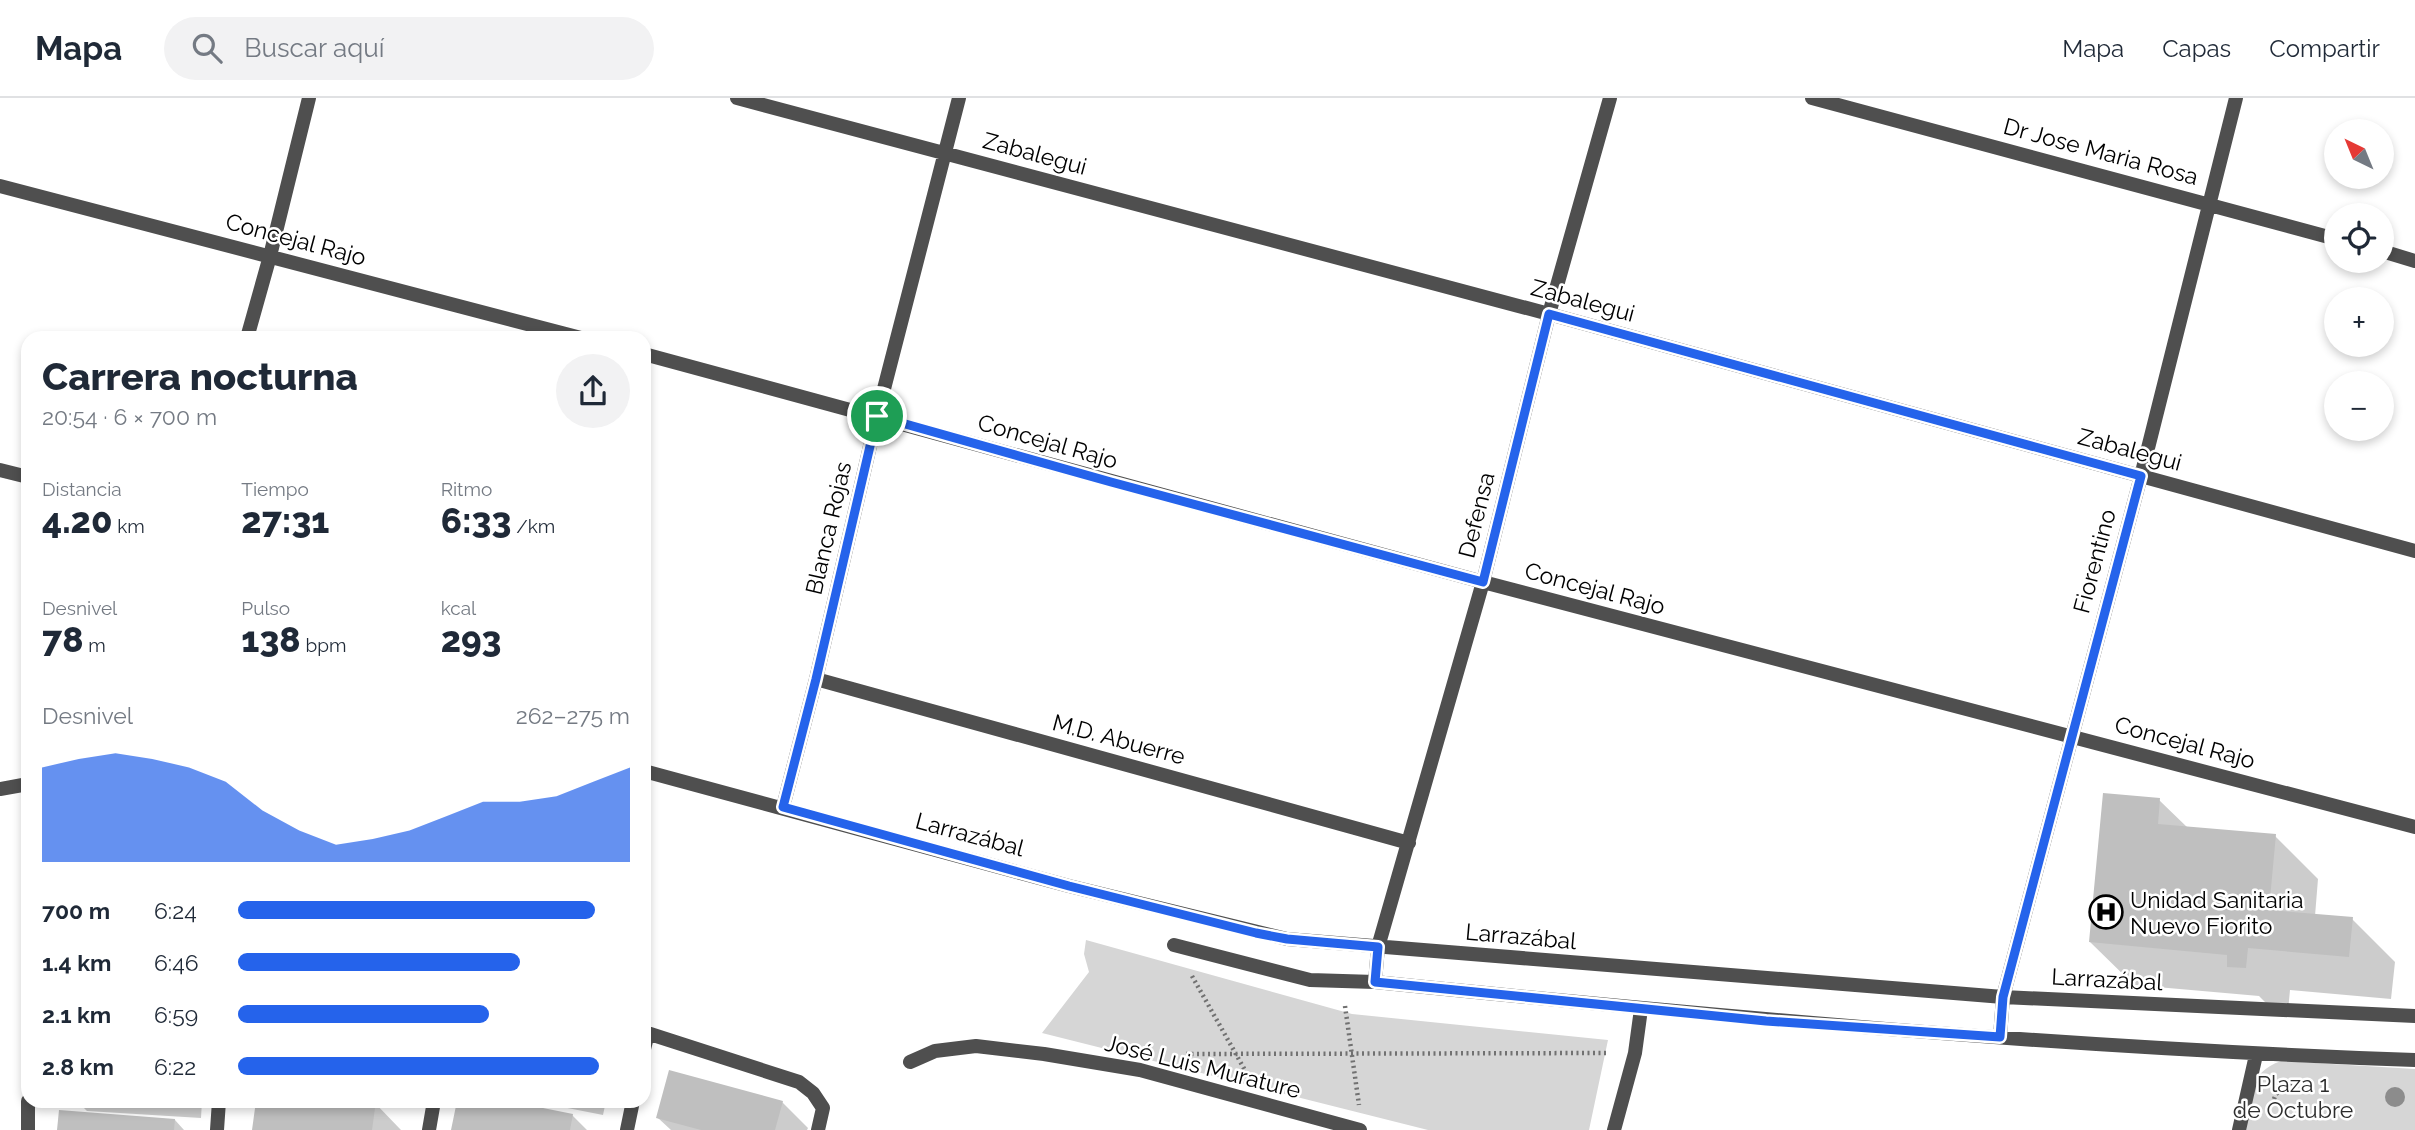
<!DOCTYPE html>
<html lang="es">
<meta charset="utf-8">
<style>
:root{--surface:#fff;--page:#f2f2f3;--text:#1f2937;--muted:#747a83;--line:#e0e1e3;--accent:#2563eb}
body{margin:0;font-family:Raleway,sans-serif;background:var(--page);color:var(--text);height:100vh;display:flex;flex-direction:column;font-size:26px;white-space:nowrap}
*{box-sizing:border-box;margin:0}
p{font-size:23px;color:var(--muted)}
.icon{flex:none;width:38px;height:38px;fill:none;stroke:currentColor;stroke-width:2;stroke-linecap:round;stroke-linejoin:round}
.map{position:relative;flex:1;overflow:hidden}
.panel{position:absolute;left:21px;top:233px;width:630px;height:777px;display:flex;flex-direction:column;background:var(--surface);border-radius:21px;box-shadow:0 4px 10px #0003}
.panel>*{flex:none}
.needle{width:46px;rotate:317deg}
.buttons{position:absolute;left:2324px;top:21px;display:grid;gap:14px}
.buttons a{display:grid;place-items:center;width:70px;height:70px;border-radius:50%;background:var(--surface);box-shadow:0 4px 10px #0003;font-size:35px}
.pin{position:absolute;display:grid;place-items:center;width:60px;height:60px;color:#fff;margin:-30px;border:4px solid #fff;border-radius:50%;box-shadow:0 2px 7px #0007}
.round{display:grid;place-items:center;flex:none;width:74px;height:74px;border-radius:37px;background:var(--page)}
.overview{display:flex;align-items:center;justify-content:space-between;height:119px;padding:0 21px}
h1{font-size:38px;font-weight:800;line-height:52px}
.metrics{display:grid;grid-template-columns:repeat(3,1fr);gap:10px;height:119px;padding:7px 21px}
.metrics div{display:grid;align-content:center}
.metrics b{font-size:35px;font-weight:800}
.metrics small{font-size:19px;font-weight:400}
.metrics p{font-size:19px}
.chart{height:196px;padding:14px 21px}
.chart p{display:flex;justify-content:space-between}
.chart svg{width:100%;height:126px;margin-top:7px;fill:var(--accent);opacity:.7}
ul{padding:0 21px;list-style:none;font-size:23px}
li{display:grid;grid-template-columns:112px 84px 1fr;align-items:center;height:52px}
li i{height:18px;border-radius:9px;background:var(--accent)}
header{display:flex;align-items:center;gap:42px;box-sizing:border-box;height:98px;padding:0 35px;background:var(--surface);border-bottom:2px solid var(--line)}
header strong{font-size:33px}
nav{display:flex;gap:38px;margin-inline-start:auto;font-size:24px}
.search{width:490px;height:63px;background:var(--page);display:flex;align-items:center;gap:18px;box-sizing:border-box;padding:0 24px;border-radius:38px;color:var(--muted);font-size:26px}
.map>svg:first-child{display:block}
.green{fill:#d6d6d6}
.shadow{fill:#0003}
.building{fill:#bfbfbf}
.lines{fill:none;stroke-linecap:round;stroke-linejoin:round}
.path{stroke:#717171;stroke-width:4.5;stroke-dasharray:2 3.5;stroke-linecap:butt}
.minor{stroke:#4f4f4f;stroke-width:14}
.tree{fill:#8c8c8c}
.route-casing{stroke:#fff;stroke-width:14}
.route{stroke:#2563eb;stroke-width:9}
.labels{text-anchor:middle;dominant-baseline:central;stroke-width:5;stroke-linejoin:round;paint-order:stroke}
.street-label{font-size:23px;fill:#000;stroke:#fff}
.poi-label{font-size:23px;fill:#000;stroke:#fff;text-anchor:start}
.park-label{font-size:23px;fill:#2d2d2d;stroke:#fff}
</style>
<header>
<strong>Mapa</strong>
<div class="search"><svg class="icon" aria-label="search" viewBox="0 0 24 24"><circle cx="10" cy="10" r="6"/><path d="M15 15l6 6"/></svg>Buscar aquí</div>
<nav><a>Mapa</a><a>Capas</a><a>Compartir</a></nav>
</header>
<div class="map">
<svg width="2415" height="1032" viewBox="0 0 2415 1032">
<rect width="100%" height="100%" fill="#fff"/>
<path class="green" d="M 1086,842 L 1352,916 L 1608,942 L 1589,1032 L 1428,1032 L 1042,935 L 1089,874 L 1084,856 Z
M 2281,963 L 2415,971 L 2415,1032 L 2240,1032 C 2249,1002 2248,974 2281,963 Z"/>
<path class="shadow" d="M 2159,702 L 2188,730 L 2275,738 L 2318,781 L 2315,818 L 2352,821 L 2395,864 L 2391,901 L 2290,892 L 2288,913 L 2272,911 L 2259,898 L 2134,887 L 2090,844 Z
M 77,1003 L 202,1003 L 201,1020 L 87,1013 Z
M 258,1003 L 359,1003 L 375,1005 L 401,1032 L 254,1032 Z
M 459,1003 L 499,1003 L 572,1017 L 587,1032 L 453,1032 Z
M 532,1003 L 606,1003 L 603,1017 Z
M 782,1004 L 808,1030 L 807,1032 L 671,1032 L 658,1020 Z
M 175,1022 L 184,1032 L 59,1032 Z"/>
<path class="building" d="M 2103,695 L 2160,700 L 2158,726 L 2276,736 L 2269,812 L 2353,819 L 2349,859 L 2248,850 L 2246,870 L 2227,869 L 2227,857 L 2089,844 Z
M 669,972 L 783,1003 L 775,1032 L 701,1032 L 656,1020 Z
M 256,1003 L 376,1003 L 372,1032 L 252,1032 Z
M 457,1003 L 508,1003 L 573,1016 L 570,1032 L 451,1032 Z
M 59,1012 L 175,1021 L 174,1032 L 57,1032 Z"/>
<g class="lines">
<path class="path" d="M 1192,878 L 1246,974
M 1345,908 L 1359,1007
M 1186,956 L 1608,955
M 2274,1001 L 2276,996 L 2293,984"/>
<path class="minor" d="M 737,0 L 1549,216 L 2415,453
M 1812,0 L 2336,141
M 0,88 L 581,240
M 2382,153 L 2415,163
M 247,240 L 270,158 L 309,0
M 644,256 L 1483,484 L 2415,729
M 0,372 L 28,379
M 816,581 L 1409,745
M 644,673 L 1069,788 L 1287,841 L 2003,899 L 2415,918
M 0,691 L 28,686
M 783,709 L 816,581 L 877,318 L 959,0
M 1174,847 L 1310,882 L 1375,884 C 1721,919 2068,950 2415,962
M 1375,884 L 1378,849 L 1483,484 L 1549,216 L 1610,0
M 644,934 L 799,984 L 813,995 L 823,1010 L 818,1032
M 2000,939 L 2003,899 L 2141,378 L 2236,0
M 644,951 L 648,935
M 910,964 L 935,953 L 976,948 L 1044,956 L 1140,972 L 1360,1032
M 28,1032 L 28,1003
M 217,1032 L 219,1003
M 429,1032 L 434,1003
M 627,1032 L 633,1003
M 1614,1032 L 1635,955 L 1641,911
M 2239,1032 L 2256,957"/>
</g>
<circle class="tree" cx="2395" cy="999" r="10"/>
<g class="lines">
<defs>
<path id="route" d="M 1549,216 L 2141,378 L 2003,899 L 2000,939 L 1766,923 L 1375,884 L 1378,849 L 1287,841 L 1256,835 L 1069,788 L 783,709 L 816,581 L 877,318 L 1111,384 L 1483,484 Z"/>
</defs>
<use href="#route" class="route-casing"/>
<use href="#route" class="route"/>
</g>
<defs>
<symbol id="hospital-ring" viewBox="-11 -11 22 22"><circle r="9.5" fill="#fff" stroke="#000" stroke-width="1.5"/><path d="M-5-5h3v3.5h4V-5h3V5h-3V1.5h-4V5h-3Z" fill="#000"/></symbol>
</defs>
<g fill-rule="evenodd">
<use href="#hospital-ring" x="2087" y="795" width="38" height="38"/>
</g>
<g class="labels">
<g class="street-label">
<text transform="translate(2101 53) rotate(15)">Dr Jose Maria Rosa</text>
<text transform="translate(1035 55) rotate(15)">Zabalegui</text>
<text transform="translate(296 141) rotate(15)">Concejal Rajo</text>
<text transform="translate(1583 202) rotate(15)">Zabalegui</text>
<text transform="translate(1048 343) rotate(16)">Concejal Rajo</text>
<text transform="translate(2130 351) rotate(15)">Zabalegui</text>
<text transform="translate(1476 417) rotate(-76)">Defensa</text>
<text transform="translate(828 430) rotate(-77)">Blanca Rojas</text>
<text transform="translate(2094 463) rotate(-75)">Fiorentino</text>
<text transform="translate(1595 490) rotate(15)">Concejal Rajo</text>
<text transform="translate(1119 641) rotate(15)">M.D. Abuerre</text>
<text transform="translate(2185 644) rotate(15)">Concejal Rajo</text>
<text transform="translate(970 736) rotate(15)">Larrazábal</text>
<text transform="translate(1521 838) rotate(5)">Larrazábal</text>
<text transform="translate(2107 881) rotate(3)">Larrazábal</text>
<text transform="translate(1203 968) rotate(14)">José Luis Murature</text>
</g>
<g class="poi-label">
<text x="2130" y="801">Unidad Sanitaria<tspan x="2130" dy="26">Nuevo Fiorito</tspan></text>
</g>
<g class="park-label">
<text x="2293" y="985">Plaza 1<tspan x="2293" dy="26">de Octubre</tspan></text>
</g>
</g>
</svg>
<div class="buttons">
<a><svg class="needle" viewBox="-14 -14 28 28"><path d="M0-13l5 13h-10z" fill="#e53935"/><path d="M0 13l5-13h-10z" fill="#747a83"/></svg></a>
<a><svg class="icon" aria-label="locate" viewBox="0 0 24 24"><circle cx="12" cy="12" r="6"/><path d="M12 2v4M12 18v4M2 12h4M18 12h4"/></svg></a>
<a>+</a>
<a>−</a>
</div>
<div class="pin" style="left:877px;top:318px;background:#1e9e55"><svg class="icon" aria-label="arrive" viewBox="0 0 24 24"><path d="M6 21V4h12l-3 4 3 4H6"/></svg></div>
<section class="panel">
<div class="overview"><div><h1>Carrera nocturna</h1><p>20:54 · 6 × 700 m</p></div><a class="round"><svg class="icon" aria-label="share" viewBox="0 0 24 24"><path d="M12 15V3M7 8l5-5 5 5M5 13v7h14v-7"/></svg></a></div>
<div class="metrics">
<div><p>Distancia</p><b>4.20<small> km</small></b></div>
<div><p>Tiempo</p><b>27:31</b></div>
<div><p>Ritmo</p><b>6:33<small> /km</small></b></div>
</div>
<div class="metrics">
<div><p>Desnivel</p><b>78<small> m</small></b></div>
<div><p>Pulso</p><b>138<small> bpm</small></b></div>
<div><p>kcal</p><b>293</b></div>
</div>
<div class="chart"><p><span>Desnivel</span>262–275 m</p>
<svg viewBox="0 0 160 44" preserveAspectRatio="none"><path d="M0 44V11L10 8L20 6L30 8L40 11L50 16L60 26L70 33L80 38L90 36L100 33L110 28L120 23L130 23L140 21L150 16L160 11V44z"/></svg>
</div>
<ul>
<li><b>700 m</b>6:24<i style="width:91%"></i></li>
<li><b>1.4 km</b>6:46<i style="width:72%"></i></li>
<li><b>2.1 km</b>6:59<i style="width:64%"></i></li>
<li><b>2.8 km</b>6:22<i style="width:92%"></i></li>
</ul>
</section>
</div>
